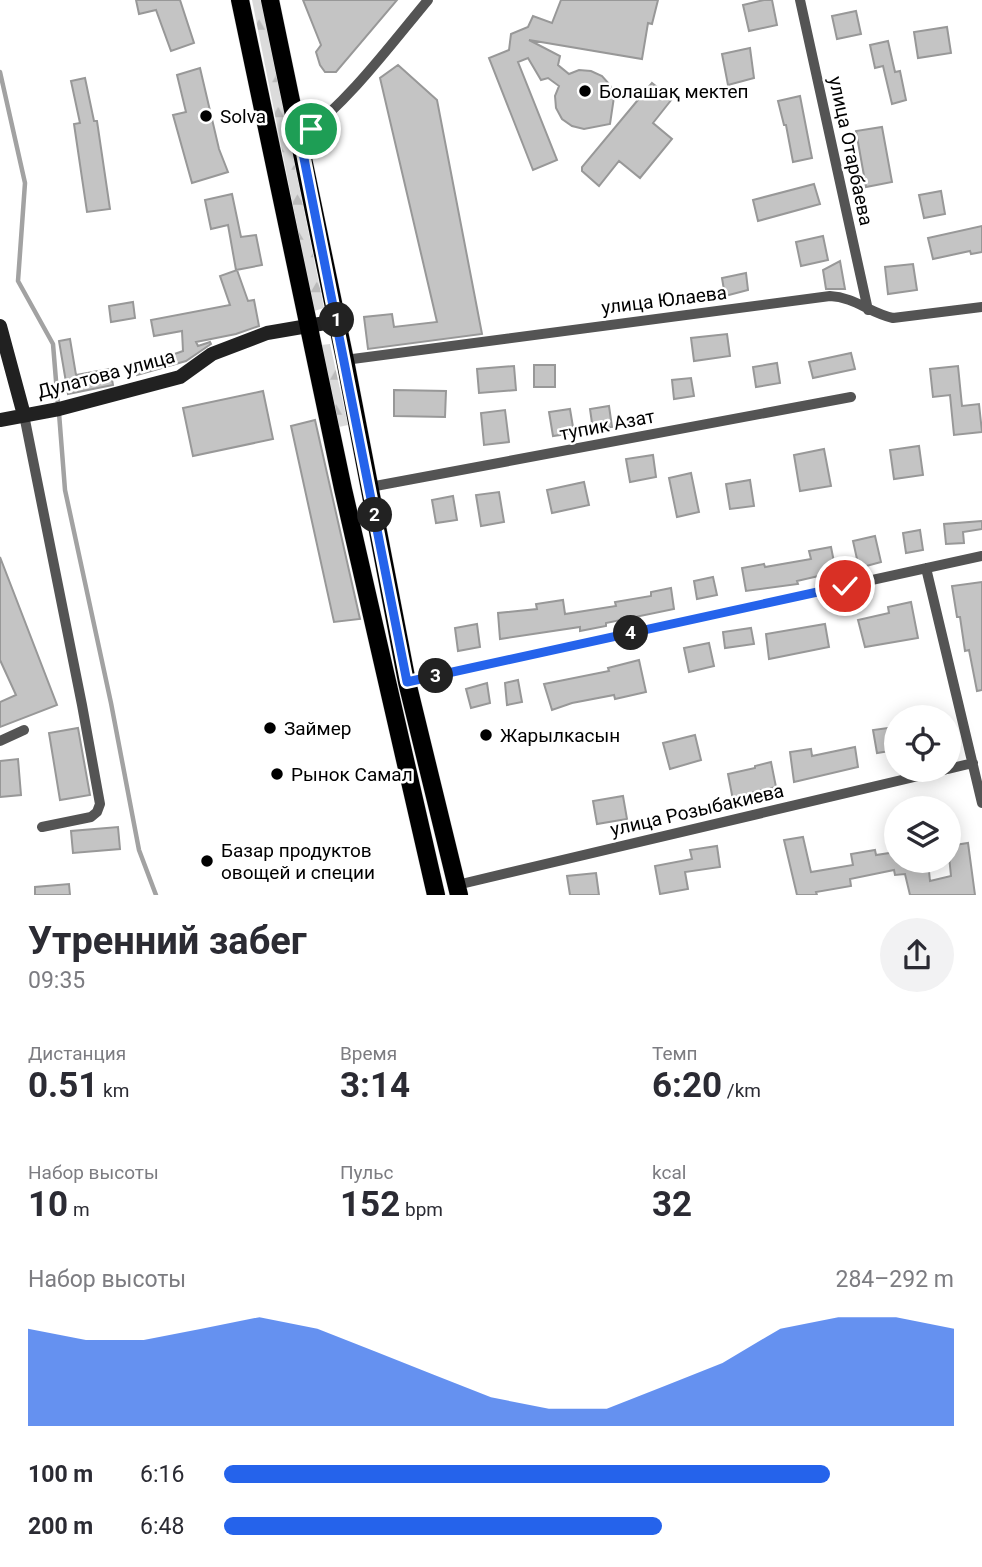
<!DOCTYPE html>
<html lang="ru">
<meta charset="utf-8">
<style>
:root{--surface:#fff;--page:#f2f2f3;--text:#2b2b33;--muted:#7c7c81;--accent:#2563eb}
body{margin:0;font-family:Roboto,sans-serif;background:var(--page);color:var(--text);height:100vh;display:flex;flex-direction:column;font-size:26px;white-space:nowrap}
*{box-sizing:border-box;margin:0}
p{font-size:23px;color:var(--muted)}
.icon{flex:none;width:38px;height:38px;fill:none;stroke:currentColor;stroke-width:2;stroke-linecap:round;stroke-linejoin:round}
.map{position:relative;height:895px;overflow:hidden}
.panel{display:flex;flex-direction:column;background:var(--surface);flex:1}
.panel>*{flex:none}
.fabs{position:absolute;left:884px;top:705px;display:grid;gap:14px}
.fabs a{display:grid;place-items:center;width:77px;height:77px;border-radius:50%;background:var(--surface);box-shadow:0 4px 18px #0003;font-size:35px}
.pin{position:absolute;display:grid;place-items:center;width:60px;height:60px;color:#fff;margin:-30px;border:4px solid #fff;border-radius:50%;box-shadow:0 2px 7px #0007}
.km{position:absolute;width:35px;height:35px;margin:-18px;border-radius:50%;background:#222;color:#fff;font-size:19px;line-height:35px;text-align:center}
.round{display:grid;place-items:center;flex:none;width:74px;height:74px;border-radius:37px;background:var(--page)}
.overview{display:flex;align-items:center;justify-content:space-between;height:119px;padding:0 28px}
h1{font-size:38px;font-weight:700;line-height:52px}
.metrics{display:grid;grid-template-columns:repeat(3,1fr);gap:10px;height:119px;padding:7px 28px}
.metrics div{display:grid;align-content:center}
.metrics b{font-size:35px;font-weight:700}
.metrics small{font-size:19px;font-weight:400}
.metrics p{font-size:19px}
.chart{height:196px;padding:14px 28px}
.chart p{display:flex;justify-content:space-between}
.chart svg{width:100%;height:126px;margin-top:7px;fill:var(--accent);opacity:.7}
ul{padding:0 28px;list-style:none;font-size:23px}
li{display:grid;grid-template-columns:112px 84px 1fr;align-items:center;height:52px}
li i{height:18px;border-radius:9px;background:var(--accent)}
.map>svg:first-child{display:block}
.forest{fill:url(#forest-firs)}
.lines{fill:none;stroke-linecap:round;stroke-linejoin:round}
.stream{stroke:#a2a2a2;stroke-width:4.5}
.building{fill:#c4c4c4;stroke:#989898;stroke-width:2}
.primary-casing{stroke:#dbdbdb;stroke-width:19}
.street{stroke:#545454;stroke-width:10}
.secondary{stroke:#212121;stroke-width:14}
.primary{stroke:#000;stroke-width:18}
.route-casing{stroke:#fff;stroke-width:14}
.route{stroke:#2563eb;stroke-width:9}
.poi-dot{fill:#000;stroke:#fff;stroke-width:2.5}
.labels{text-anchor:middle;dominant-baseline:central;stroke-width:5;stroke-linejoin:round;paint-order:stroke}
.poi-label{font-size:19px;fill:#000;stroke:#fff;text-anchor:start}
.street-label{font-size:19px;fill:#000;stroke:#fff}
</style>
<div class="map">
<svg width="982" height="895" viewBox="0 0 982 895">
<defs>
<pattern id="forest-firs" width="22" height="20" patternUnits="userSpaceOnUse" patternTransform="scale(1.75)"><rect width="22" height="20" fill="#dbdbdb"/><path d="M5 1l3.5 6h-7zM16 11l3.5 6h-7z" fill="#bababa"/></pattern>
</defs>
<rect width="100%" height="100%" fill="#fff"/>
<path class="forest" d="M 252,0 L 261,0 L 324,308 L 314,311 Z
M 330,344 L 348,425 L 339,427 L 321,345 Z"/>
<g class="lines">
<path class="stream" d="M 0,72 L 25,183 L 18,281 L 53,344 L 58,405
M 59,413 L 65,490 L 111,703 L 139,850 L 156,895"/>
</g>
<path class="building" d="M 136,0 L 180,0 L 194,43 L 171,51 L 156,10 L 139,14 Z
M 303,0 L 397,0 L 336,72 L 325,72 L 320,65 L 316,52 L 321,45 Z
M 561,0 L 658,0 L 652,24 L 648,23 L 642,59 L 529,40 L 560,56 L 558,65 L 569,74 L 579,70 L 591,71 L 602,76 L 610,85 L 614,97 L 610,124 L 584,129 L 572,126 L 562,119 L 556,108 L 555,96 L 559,86 L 548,78 L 541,80 L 528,58 L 518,62 L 557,160 L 533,170 L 489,58 L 509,50 L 511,34 L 528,27 L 533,16 L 552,23 Z
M 764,0 L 772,0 L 777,25 L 749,31 L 743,5 Z
M 856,11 L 861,34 L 837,39 L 832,16 Z
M 947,27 L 951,53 L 918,58 L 914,32 Z
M 888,41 L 895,72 L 900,71 L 906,100 L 892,104 L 883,66 L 875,68 L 870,45 Z
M 750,48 L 754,78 L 728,85 L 722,54 Z
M 398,65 L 437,100 L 482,334 L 368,349 L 364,317 L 392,314 L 394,327 L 437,322 L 380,78 Z
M 200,68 L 219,149 L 228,172 L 192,183 L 173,115 L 186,112 L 177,75 Z
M 85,78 L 94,121 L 97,121 L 110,209 L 87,212 L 74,124 L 80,123 L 71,81 Z
M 652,83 L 672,99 L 653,123 L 672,139 L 640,178 L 619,161 L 599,186 L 582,171 L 582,167 Z
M 800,96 L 812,158 L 793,162 L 786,125 L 784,125 L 778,101 Z
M 882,127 L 892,182 L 866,187 L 856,131 Z
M 814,184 L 820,204 L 758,221 L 753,200 Z
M 941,191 L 945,214 L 924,218 L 919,195 Z
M 232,194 L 241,237 L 256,235 L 262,265 L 236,270 L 228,225 L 211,229 L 205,200 Z
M 982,226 L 982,252 L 971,254 L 970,251 L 933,259 L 928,238 Z
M 823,236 L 828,260 L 801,266 L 796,242 Z
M 840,261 L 845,289 L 826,289 L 823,270 Z
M 913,264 L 917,290 L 888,294 L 885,267 Z
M 237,270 L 248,301 L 254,300 L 259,326 L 236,334 L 196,342 L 198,346 L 210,342 L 211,344 L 186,361 L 137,375 L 135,368 L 183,351 L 182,331 L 154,336 L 151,320 L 230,305 L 220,276 Z
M 746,273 L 748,290 L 725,296 L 722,278 Z
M 133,302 L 135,318 L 111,322 L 109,306 Z
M 727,334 L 730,356 L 694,361 L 691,338 Z
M 70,339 L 76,375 L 110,369 L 113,385 L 68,394 L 59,341 Z
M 851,353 L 855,369 L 813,378 L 809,362 Z
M 777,363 L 780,383 L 756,387 L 753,367 Z
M 534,365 L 555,365 L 555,387 L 534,387 Z
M 514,366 L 516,390 L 479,393 L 477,369 Z
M 958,366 L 962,406 L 979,404 L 982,432 L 954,435 L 950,395 L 933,397 L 930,369 Z
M 691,378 L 694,396 L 674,399 L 672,380 Z
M 394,390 L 446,391 L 445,417 L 394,416 Z
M 263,391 L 273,439 L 193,456 L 183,408 Z
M 609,406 L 612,427 L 593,430 L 590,409 Z
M 570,409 L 574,433 L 553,436 L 549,412 Z
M 505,410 L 509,442 L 484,445 L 481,413 Z
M 315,420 L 360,619 L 334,622 L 291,426 Z
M 919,446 L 923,475 L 894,479 L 890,450 Z
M 824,449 L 831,486 L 800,491 L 794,455 Z
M 653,455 L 656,477 L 630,482 L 626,459 Z
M 691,473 L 699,512 L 677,517 L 669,478 Z
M 750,480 L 754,506 L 730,509 L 726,484 Z
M 584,482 L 589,505 L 552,513 L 547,490 Z
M 499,492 L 504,522 L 481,526 L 476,495 Z
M 453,496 L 457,520 L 436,523 L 432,500 Z
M 982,521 L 982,529 L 963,532 L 964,543 L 946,544 L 944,524 Z
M 920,530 L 923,550 L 906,553 L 903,533 Z
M 875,536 L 881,562 L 859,568 L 853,541 Z
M 831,547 L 836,572 L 797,581 L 798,584 L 746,591 L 742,568 L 764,564 L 765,567 L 811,559 L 809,551 Z
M 0,557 L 57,705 L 0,727 L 0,702 L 16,695 L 0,660 Z
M 713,577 L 717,595 L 697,599 L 694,581 Z
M 982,582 L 982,690 L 977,691 L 969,650 L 965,651 L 960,617 L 957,617 L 952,586 Z
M 671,588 L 674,609 L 606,623 L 606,626 L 580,631 L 580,627 L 500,639 L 498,613 L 537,609 L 536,604 L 563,600 L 565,614 L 616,606 L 615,602 L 651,596 L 651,592 Z
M 911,602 L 918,638 L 865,647 L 858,620 L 889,613 L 888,607 Z
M 477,624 L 480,647 L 458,651 L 455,628 Z
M 825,624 L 829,647 L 769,659 L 766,634 Z
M 751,628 L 754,644 L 725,648 L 723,632 Z
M 709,643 L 714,666 L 689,672 L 684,648 Z
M 639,660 L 646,692 L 615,699 L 614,695 L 572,703 L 552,710 L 544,684 L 609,671 L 608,668 Z
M 518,680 L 522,702 L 507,705 L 505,683 Z
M 487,683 L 490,703 L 471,708 L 466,689 Z
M 896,727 L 896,750 L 877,753 L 873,730 Z
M 78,728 L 90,795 L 60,800 L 49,733 Z
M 695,735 L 701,760 L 670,769 L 663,743 Z
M 855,747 L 858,767 L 794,782 L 790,752 L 811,749 L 812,756 Z
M 18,759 L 21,795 L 0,797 L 0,761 Z
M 771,762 L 776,787 L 750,793 L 751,796 L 733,800 L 728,774 L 755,768 L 755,766 Z
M 623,796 L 627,819 L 597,824 L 593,801 Z
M 118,827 L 120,849 L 73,853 L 71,831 Z
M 803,837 L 811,872 L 853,865 L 851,854 L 875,850 L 876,855 L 896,852 L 896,861 L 928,861 L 930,881 L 951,876 L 948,846 L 968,843 L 975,895 L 910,895 L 905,874 L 895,875 L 894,870 L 850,879 L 851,886 L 816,892 L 817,895 L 797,895 L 784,840 Z
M 717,846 L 720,867 L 685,872 L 688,889 L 660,894 L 655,866 L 692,859 L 690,850 Z
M 596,873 L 599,895 L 570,895 L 567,876 Z
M 69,884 L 70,895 L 35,895 L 35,887 Z"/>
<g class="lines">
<defs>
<path id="primary" d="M 240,0 L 343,489 L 436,895
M 270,0 L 345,360 L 407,682 L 459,895"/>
</defs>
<use href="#primary" class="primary-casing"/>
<path class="street" d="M 800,0 L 868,310
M 300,138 C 350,100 388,48 428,0
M 345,360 L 830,296 C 854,297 870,313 893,318 L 982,307
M 24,415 L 82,705 L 100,804 L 97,812 L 91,817 L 42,827
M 370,487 L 851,397
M 926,568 L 982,803
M 407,682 L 982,556
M 0,741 L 24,730
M 948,769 L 973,763
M 457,885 L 944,770"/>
<path class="secondary" d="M 0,326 L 24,415
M 0,420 L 59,409 L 180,377 L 212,354 L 267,333 L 337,321"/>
<use href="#primary" class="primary"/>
</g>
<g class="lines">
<defs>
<path id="route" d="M 311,129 L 300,138 L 407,682 L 845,586"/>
</defs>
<use href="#route" class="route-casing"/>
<use href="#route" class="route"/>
</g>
<g class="poi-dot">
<circle cx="585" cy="91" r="7"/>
<circle cx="206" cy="116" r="7"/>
<circle cx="270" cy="728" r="7"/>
<circle cx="486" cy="735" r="7"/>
<circle cx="277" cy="774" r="7"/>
<circle cx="207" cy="861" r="7"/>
</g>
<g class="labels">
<g class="poi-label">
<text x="599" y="91">Болашақ мектеп</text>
<text x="220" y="116">Solva</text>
<text x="284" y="728">Займер</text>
<text x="500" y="735">Жарылкасын</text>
<text x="291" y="774">Рынок Самал</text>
<text x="221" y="850">Базар продуктов<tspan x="221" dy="22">овощей и специи</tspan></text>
</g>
<g class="street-label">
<text transform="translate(851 151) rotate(78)">улица Отарбаева</text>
<text transform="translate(664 300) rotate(-7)">улица Юлаева</text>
<text transform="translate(106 374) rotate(-15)">Дулатова улица</text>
<text transform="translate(607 425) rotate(-11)">тупик Азат</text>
<text transform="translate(697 810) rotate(-13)">улица Розыбакиева</text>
</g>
</g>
</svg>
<div class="fabs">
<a><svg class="icon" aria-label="locate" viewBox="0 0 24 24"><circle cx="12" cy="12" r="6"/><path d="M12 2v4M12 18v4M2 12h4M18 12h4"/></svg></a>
<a><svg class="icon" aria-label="layers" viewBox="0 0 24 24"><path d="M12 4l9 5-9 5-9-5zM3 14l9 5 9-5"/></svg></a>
</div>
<div class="pin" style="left:311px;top:129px;background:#1e9e55"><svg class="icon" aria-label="arrive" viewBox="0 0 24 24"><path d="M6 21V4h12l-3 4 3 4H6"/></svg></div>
<div class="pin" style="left:845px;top:586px;background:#d93025"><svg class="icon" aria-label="check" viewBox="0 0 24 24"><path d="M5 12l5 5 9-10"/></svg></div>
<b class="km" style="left:337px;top:320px">1</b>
<b class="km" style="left:375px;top:515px">2</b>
<b class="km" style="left:436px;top:676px">3</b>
<b class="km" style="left:631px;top:633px">4</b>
</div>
<section class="panel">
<div class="overview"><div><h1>Утренний забег</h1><p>09:35</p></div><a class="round"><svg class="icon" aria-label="share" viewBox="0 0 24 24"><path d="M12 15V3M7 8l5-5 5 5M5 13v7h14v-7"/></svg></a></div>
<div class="metrics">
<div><p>Дистанция</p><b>0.51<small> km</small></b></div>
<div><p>Время</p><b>3:14</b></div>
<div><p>Темп</p><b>6:20<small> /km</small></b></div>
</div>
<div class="metrics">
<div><p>Набор высоты</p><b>10<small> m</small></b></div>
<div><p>Пульс</p><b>152<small> bpm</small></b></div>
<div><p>kcal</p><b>32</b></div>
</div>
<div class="chart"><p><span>Набор высоты</span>284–292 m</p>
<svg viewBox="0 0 160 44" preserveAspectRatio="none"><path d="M0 44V10L10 14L20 14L30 10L40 6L50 10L60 18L70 26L80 34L90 38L100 38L110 30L120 22L130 10L140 6L150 6L160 10V44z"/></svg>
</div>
<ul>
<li><b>100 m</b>6:16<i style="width:83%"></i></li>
<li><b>200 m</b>6:48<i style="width:60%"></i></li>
</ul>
</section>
